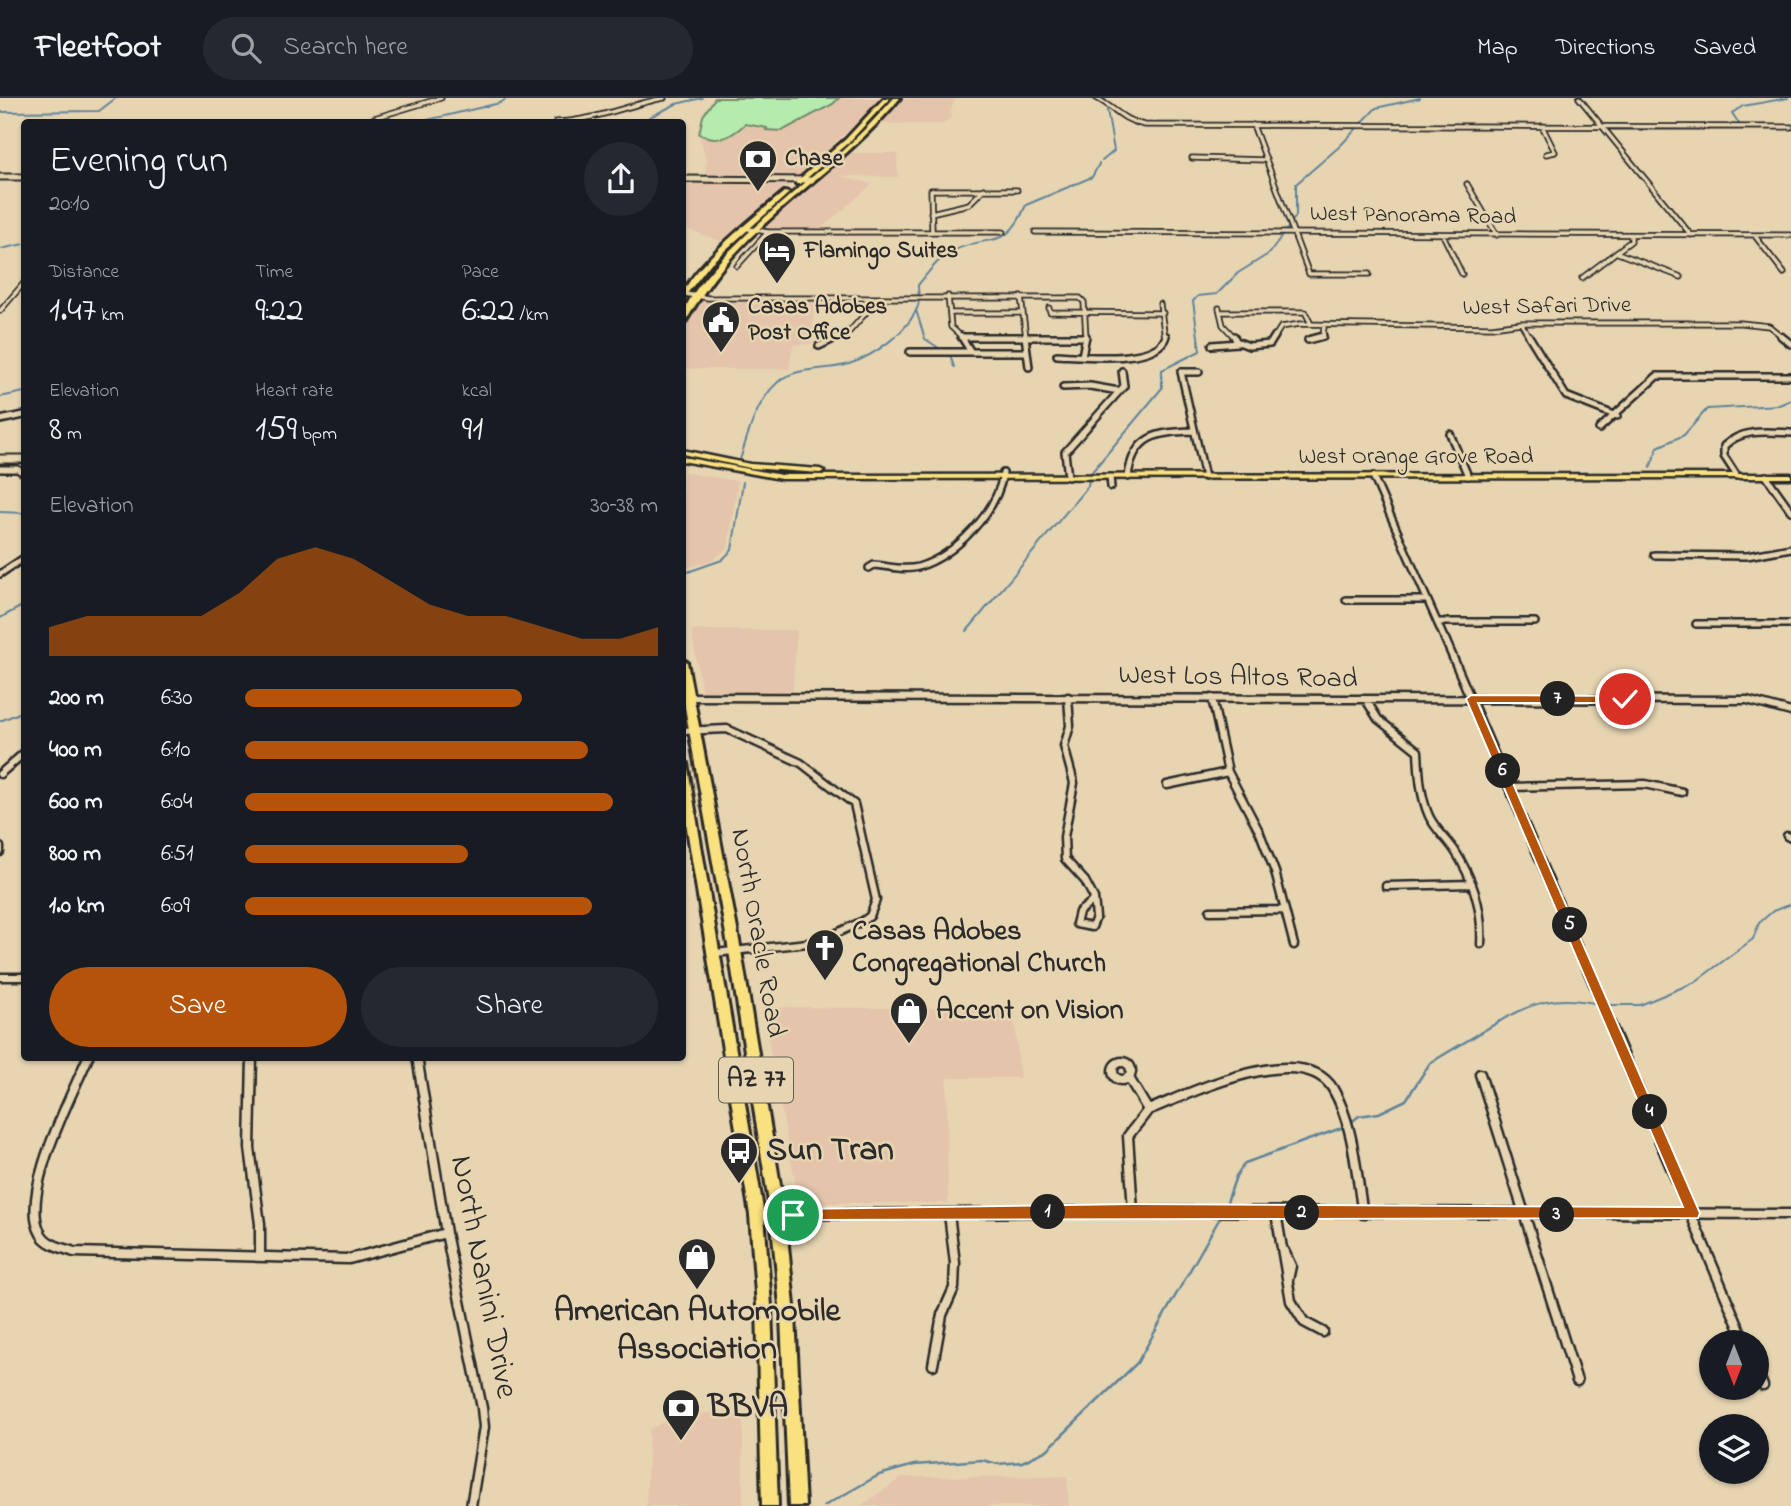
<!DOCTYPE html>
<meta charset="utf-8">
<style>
:root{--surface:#171b24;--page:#242831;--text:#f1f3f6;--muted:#9ea1a6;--line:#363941;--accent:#b45309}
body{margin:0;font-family:"Indie Flower",sans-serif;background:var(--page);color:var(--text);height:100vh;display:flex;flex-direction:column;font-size:26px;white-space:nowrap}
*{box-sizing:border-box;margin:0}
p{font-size:23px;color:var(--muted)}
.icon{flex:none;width:38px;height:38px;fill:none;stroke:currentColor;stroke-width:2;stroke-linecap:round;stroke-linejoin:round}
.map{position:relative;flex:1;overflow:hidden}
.drawer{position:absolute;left:21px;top:21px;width:665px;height:942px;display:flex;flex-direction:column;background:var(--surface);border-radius:7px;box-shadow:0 2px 5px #0004}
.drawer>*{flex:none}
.needle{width:46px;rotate:180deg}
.controls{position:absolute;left:1699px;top:1232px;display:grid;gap:14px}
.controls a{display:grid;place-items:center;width:70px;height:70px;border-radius:50%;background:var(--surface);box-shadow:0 2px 5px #0004;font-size:35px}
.pin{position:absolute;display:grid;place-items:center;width:60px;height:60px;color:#fff;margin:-30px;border:4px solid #fff;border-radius:50%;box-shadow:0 2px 7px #0007}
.km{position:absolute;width:35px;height:35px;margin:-18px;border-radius:50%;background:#222;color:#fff;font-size:19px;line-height:35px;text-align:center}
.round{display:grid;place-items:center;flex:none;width:74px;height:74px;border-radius:37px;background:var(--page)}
.overview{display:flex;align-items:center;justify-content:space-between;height:119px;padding:0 28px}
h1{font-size:38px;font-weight:600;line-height:52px}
.stats{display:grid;grid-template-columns:repeat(3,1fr);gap:10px;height:119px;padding:7px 28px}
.stats div{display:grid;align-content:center}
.stats b{font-size:35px;font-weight:600}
.stats small{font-size:19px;font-weight:400}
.stats p{font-size:19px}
.chart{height:196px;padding:14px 28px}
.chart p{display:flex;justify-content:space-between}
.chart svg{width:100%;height:126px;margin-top:7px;fill:var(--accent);opacity:.7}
.button{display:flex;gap:14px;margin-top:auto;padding:14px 28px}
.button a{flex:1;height:80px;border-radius:42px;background:var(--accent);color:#fff;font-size:28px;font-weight:600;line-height:80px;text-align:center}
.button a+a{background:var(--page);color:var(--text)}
ul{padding:0 28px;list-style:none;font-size:23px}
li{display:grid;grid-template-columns:112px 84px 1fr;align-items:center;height:52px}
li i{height:18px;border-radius:9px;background:var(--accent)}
header{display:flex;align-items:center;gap:42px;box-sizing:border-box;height:98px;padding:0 35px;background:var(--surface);border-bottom:2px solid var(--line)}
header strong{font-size:33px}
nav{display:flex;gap:38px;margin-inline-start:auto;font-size:24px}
.search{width:490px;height:63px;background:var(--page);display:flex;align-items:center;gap:18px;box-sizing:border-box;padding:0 24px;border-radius:38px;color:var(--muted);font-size:26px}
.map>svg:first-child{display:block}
.built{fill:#e4c5ac}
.green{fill:#b5ebad;stroke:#708b6c;stroke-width:2}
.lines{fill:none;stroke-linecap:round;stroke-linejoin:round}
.stream-far1{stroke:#61849a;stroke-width:2}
.stream{stroke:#61849a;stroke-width:2.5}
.minor-far3-casing{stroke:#2b2b2b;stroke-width:7}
.minor-far2-casing{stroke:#2b2b2b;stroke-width:10}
.minor-far1-casing{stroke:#2b2b2b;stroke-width:11}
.minor-casing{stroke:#2b2b2b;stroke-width:13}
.tertiary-casing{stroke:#2b2b2b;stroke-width:9}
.secondary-casing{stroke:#2b2b2b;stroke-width:11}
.primary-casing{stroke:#2b2b2b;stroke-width:5}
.trunk-casing{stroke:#2b2b2b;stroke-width:6}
.minor-far3{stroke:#e7d5b2;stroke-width:3.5}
.minor-far2{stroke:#e7d5b2;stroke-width:5}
.minor-far1{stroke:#e7d5b2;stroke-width:6}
.minor{stroke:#e7d5b2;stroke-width:8}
.tertiary{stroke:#e7d5b2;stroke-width:5}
.secondary{stroke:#e7d5b2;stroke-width:7}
.primary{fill:#fae180;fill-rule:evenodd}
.trunk{fill:#fae180;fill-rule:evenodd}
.route{fill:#b45309;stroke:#fff;stroke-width:2}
.labels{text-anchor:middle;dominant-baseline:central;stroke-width:5;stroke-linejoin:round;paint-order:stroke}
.far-poi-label{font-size:23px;font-weight:bold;fill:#2b2b2b;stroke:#e7d5b2;text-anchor:start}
.far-street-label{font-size:23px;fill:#2b2b2b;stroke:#e7d5b2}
.shield{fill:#e7d5b2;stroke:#635e54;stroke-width:2}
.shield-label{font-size:26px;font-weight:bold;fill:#2b2b2b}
.street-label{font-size:28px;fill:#2b2b2b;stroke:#e7d5b2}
.poi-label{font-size:28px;font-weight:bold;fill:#2b2b2b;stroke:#e7d5b2;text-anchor:start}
.near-poi-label{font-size:33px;font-weight:bold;fill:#2b2b2b;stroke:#e7d5b2;text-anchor:start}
.near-street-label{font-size:33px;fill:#2b2b2b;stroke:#e7d5b2}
</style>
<header>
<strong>Fleetfoot</strong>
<div class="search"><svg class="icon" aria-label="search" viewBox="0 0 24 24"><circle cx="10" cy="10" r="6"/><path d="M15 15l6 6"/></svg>Search here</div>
<nav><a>Map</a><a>Directions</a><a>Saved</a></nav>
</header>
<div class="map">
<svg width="1791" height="1408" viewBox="0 0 1791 1408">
<rect width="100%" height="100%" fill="#e7d5b2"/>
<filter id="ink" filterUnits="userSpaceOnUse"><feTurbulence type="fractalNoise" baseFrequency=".0143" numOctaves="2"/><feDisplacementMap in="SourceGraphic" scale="14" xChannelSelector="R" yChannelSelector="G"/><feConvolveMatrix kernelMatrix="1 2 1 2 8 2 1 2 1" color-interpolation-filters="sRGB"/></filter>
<g filter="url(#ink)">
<path class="built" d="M 839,0 L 882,0 L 799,80 L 707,80 L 705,69 L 707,64 L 699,36 L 714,41 L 735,36 L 745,26 L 768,30 L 767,33 L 782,33 L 833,6 Z
M 903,0 L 956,0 L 949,16 L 953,17 L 944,26 L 881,26 Z
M 850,55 L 897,55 L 898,79 L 839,78 L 873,86 L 819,132 L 760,132 Z
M 683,82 L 762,83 L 791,85 L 723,144 L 683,130 Z
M 699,203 L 815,203 L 811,246 L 793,247 L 789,271 L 683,271 L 683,234 Z
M 683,374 L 738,383 L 728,450 L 712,463 L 683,471 Z
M 691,532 L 797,532 L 792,601 L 703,601 Z
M 762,909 L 1014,911 L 1020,980 L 947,980 L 948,1105 L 799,1105 Z
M 743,1313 L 743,1408 L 646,1408 L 649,1331 L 682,1316 Z
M 1067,1378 L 1069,1408 L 860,1408 L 903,1379 Z"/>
<path class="green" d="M 715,0 L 839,0 L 833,6 L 782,33 L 766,32 L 767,30 L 745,26 C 729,41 720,44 699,36 L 703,18 Z"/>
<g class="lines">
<path class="stream-far1" d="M 0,14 L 99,13 L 116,0
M 419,24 L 500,5 L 508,0
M 640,24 L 676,6 L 702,0
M 1740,27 L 1732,15 L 1743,8 L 1788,0
M 1102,63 L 1114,53 L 1105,0
M 0,151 L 24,146
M 916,212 L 925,241 L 942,252
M 950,257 L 954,269
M 0,299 L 24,294
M 740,362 C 748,336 756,304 777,285 C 794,268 828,273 849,266 C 874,258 909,233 918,208 C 920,202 918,194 918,187 C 928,175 938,160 953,153 C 991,134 1006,155 1026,107 L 1092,79 L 1099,66
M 1650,370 L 1658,349 L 1684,337 L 1707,311 L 1779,307 L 1791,302
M 1091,375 L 1162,290 L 1162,272 L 1200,253 L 1193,203 L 1198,198 L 1217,196 L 1238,175 L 1270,155 L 1296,118 L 1296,86 L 1340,48 L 1376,10 L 1420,0
M 0,414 L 24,415
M 685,475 L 722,462 L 732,452 L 743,384
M 0,520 L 24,507
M 967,533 L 1088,388 L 1089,382
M 0,623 L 24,613
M 1605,907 L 1640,907 L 1695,884 L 1753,841 L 1759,825 L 1773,813 L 1791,806
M 1497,925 C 1533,903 1557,897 1599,906"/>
<path class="stream" d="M 1349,1026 L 1359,1018 L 1379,1015 L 1406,1002 L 1430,965 L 1500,923
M 1225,1110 L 1236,1078 L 1245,1065 L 1344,1029
M 824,1408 L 879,1377 L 914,1367 L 982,1362 L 998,1366 L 1022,1364 L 1047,1352 L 1137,1265 L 1221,1118"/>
<defs>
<path id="minor-far3" d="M 1096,0 C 1117,11 1120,21 1144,27 L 1791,29
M 1579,0 L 1691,137
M 370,24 L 374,20 L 441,0
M 556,24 C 593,23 628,7 664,0
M 1253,27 L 1309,176 L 1369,176
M 1542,28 L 1555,54 L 1546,56
M 1192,60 L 1266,62
M 1467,86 L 1497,137
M 931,115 L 969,106 L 984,91
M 743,130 L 768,134 L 1003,134
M 932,133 L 931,92 L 1017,92
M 1035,134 L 1791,137
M 1443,137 L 1462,176
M 1755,138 L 1784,175
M 1618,155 L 1681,179
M 737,168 L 768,134
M 1582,180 L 1631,143 L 1631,137
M 685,196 L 708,200 L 1080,200 L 1084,204 L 1086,240
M 948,198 L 951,229 L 963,240
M 1021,199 L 1026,240
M 1160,206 L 1165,240
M 1049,210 L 1050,214 L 1163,215
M 1219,210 L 1223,227 L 1235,240
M 0,213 L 24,185
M 1220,214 L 1305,214 L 1311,226
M 951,215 L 1022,215
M 1521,225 L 1530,240
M 961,239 L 1086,239
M 836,240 L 849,234 L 871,209 L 871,200
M 1274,240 L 1281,229 L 1300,226 L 1492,229 L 1521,225 L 1741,225 L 1769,228 L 1784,240
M 1318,240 L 1323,239 L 1324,228"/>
<path id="minor-far2" d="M 961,238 L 971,254
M 1025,238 L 1029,269
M 1234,238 L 1236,243 L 1249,248 L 1270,246 L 1275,238
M 1529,238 L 1566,298 L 1617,318
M 1781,238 L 1791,246
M 961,239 L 1086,239
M 1308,242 L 1323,238
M 1212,247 L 1238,245
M 819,248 L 840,238
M 910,254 L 1027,254
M 1057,257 C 1081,258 1158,267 1166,238
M 1082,258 L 1086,238
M 1199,274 L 1181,274 L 1205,379
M 1063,289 L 1090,288 L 1119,293
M 0,322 L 24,317
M 1599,331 L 1657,278 L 1791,278
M 1450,336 L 1468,378
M 0,371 L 17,371 L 24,375
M 1373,378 L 1445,542
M 1737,378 L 1724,358 L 1724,348 C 1743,330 1767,334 1791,335
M 1766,378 L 1791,413
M 1068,379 L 1065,354 L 1124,288 L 1122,273
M 1110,379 L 1111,389
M 1128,379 C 1133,337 1157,334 1194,333
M 1654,457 L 1747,458 L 1791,450
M 869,470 L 874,467 C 888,468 904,473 918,469 C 955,458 998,413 1003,375
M 0,476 L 24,460
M 1346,502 L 1426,502
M 1439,524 L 1535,524
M 1696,526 L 1791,526"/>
<path id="minor-far1" d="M 1445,541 L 1610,925
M 682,599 L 1747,602 L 1791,614
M 1068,599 L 1070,628 L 1064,648 L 1074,685 L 1064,739 L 1065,761 L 1085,783 L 1094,800 L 1096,819 L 1092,829 L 1076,826 L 1079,814 L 1094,802
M 1212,600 L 1228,674 L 1260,735 L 1275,774 L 1294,847
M 1366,602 L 1378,621 L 1418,653 C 1419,674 1420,698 1429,718 C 1435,731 1447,741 1455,753 C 1473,781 1483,813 1481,846
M 682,633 L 727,631 L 801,665 L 854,706 L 876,802 L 870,818 L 863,823 L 817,844 L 715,855
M 0,676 L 24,655
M 1167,687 L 1228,674
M 1510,689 L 1645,686 L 1682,694
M 1787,738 L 1791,740
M 0,749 L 0,754
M 1386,788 L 1472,786
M 1210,813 L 1283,812
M 0,879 L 24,879"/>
<path id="minor" d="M 1609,923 L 1745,1244
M 88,959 C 72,998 18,1097 41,1136 C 47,1147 63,1150 74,1154 L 349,1161 L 446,1135
M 252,959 L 250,1050 L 260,1126 L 260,1156
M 417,959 L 446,1135 L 482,1310 L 484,1329 L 471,1408
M1113 973a9 9 0 1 1 18 0a9 9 0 1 1-18 0Z
M 1480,976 L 1577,1283
M 1129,980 L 1148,1012
M 1148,1012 C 1189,996 1302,940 1333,991 C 1354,1027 1356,1075 1363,1116
M 1133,1113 L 1128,1038 L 1148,1012
M 1276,1115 L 1291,1203 L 1304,1224 L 1323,1234
M 757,1117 L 1133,1113 L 1791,1116
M 1284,1153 L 1291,1168 L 1288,1182
M 933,1267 L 942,1217 L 954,1190 L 955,1165 L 949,1116
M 1757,1273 L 1763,1288"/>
<path id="tertiary" d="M 0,79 L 24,79
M 682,81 L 812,82"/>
<path id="secondary" d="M 0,361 L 24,361"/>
<path id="primary" d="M 682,352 L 750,366 L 820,371 L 824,373 L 820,375 L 750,370 L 682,356 Z
M 682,359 L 781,377 L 1791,376 L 1791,380 L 781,381 L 682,363 Z"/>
<path id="trunk" d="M 884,0 L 890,0 L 850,43 L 800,86 L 796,86 L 796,84 L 846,41 Z
M 894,0 L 900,0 C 850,61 781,103 729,162 C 712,181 699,201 686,223 L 682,225 C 682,180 807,85 841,54 C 860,37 877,19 894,0 Z
M 784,94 L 789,95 L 711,165 L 682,202 C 682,175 762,113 784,94 Z
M 682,561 L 687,564 L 741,853 L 785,1117 L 795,1218 L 805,1408 L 789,1408 L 781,1218 L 771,1117 L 729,853 L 682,593 Z
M 682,662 L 687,665 L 764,1117 L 771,1208 L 778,1408 L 762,1408 L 757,1208 L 750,1117 L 682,700 Z"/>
</defs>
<use href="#minor-far3" class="minor-far3-casing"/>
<use href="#minor-far2" class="minor-far2-casing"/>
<use href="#minor-far1" class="minor-far1-casing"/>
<use href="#minor" class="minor-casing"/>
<use href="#tertiary" class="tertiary-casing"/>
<use href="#secondary" class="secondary-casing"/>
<use href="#primary" class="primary-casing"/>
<use href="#trunk" class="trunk-casing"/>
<use href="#minor-far3" class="minor-far3"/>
<use href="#minor-far2" class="minor-far2"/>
<use href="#minor-far1" class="minor-far1"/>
<use href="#minor" class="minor"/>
<use href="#tertiary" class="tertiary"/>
<use href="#secondary" class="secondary"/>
<use href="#primary" class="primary"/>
<use href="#trunk" class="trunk"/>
</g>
</g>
<path class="route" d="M 1471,597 L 1625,598 L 1630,601 L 1625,605 L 1478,605 L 1700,1115 L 1698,1120 L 788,1122 L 786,1117 L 793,1111 L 1133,1106 L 1683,1109 L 1466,601 Z"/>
<defs>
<symbol id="bank-pin" viewBox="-11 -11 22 30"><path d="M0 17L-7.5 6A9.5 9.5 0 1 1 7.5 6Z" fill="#2b2b2b" stroke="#e7d5b2"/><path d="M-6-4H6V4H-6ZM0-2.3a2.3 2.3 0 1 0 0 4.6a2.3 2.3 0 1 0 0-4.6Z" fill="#fff"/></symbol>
<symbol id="hotel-pin" viewBox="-11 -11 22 30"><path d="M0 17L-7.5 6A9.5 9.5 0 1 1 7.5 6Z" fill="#2b2b2b" stroke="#e7d5b2"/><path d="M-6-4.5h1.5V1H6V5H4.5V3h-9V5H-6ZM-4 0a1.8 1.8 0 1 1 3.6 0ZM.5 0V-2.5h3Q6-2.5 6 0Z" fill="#fff"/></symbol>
<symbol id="civic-pin" viewBox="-11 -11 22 30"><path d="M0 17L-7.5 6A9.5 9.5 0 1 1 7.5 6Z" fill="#2b2b2b" stroke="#e7d5b2"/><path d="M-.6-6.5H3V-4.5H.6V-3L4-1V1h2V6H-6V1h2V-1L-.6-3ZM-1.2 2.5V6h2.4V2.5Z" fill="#fff"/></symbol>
<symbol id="church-pin" viewBox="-11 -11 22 30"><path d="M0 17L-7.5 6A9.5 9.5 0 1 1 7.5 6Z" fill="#2b2b2b" stroke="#e7d5b2"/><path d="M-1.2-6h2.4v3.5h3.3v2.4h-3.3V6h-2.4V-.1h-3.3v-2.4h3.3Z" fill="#fff"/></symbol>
<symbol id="shop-pin" viewBox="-11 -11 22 30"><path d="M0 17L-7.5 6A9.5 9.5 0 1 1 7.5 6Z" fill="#2b2b2b" stroke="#e7d5b2"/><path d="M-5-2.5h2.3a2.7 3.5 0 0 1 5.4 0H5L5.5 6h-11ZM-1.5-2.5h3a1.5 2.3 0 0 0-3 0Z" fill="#fff"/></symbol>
<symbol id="bus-pin" viewBox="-11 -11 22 30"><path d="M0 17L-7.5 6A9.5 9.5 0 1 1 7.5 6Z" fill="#2b2b2b" stroke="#e7d5b2"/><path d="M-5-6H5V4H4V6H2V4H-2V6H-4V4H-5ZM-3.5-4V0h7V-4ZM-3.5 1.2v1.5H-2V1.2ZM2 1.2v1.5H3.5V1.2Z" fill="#fff"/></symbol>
</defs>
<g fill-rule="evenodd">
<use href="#bank-pin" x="736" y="39" width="44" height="60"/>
<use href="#hotel-pin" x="755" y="131" width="44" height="60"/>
<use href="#civic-pin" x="699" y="200" width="44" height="60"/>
<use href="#church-pin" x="803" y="828" width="44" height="60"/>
<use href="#shop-pin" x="887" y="891" width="44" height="60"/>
<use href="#bus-pin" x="717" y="1031" width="44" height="60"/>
<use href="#shop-pin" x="675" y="1137" width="44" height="60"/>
<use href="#bank-pin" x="659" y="1288" width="44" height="60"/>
</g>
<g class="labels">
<g class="far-poi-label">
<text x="785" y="61">Chase</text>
<text x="804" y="153">Flamingo Suites</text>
<text x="748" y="209">Casas Adobes<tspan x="748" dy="26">Post Office</tspan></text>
</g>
<g class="far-street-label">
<text transform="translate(1413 118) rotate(1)">West Panorama Road</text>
<text transform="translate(1547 209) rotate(-1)">West Safari Drive</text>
<text x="1416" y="359">West Orange Grove Road</text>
</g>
<rect class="shield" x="719" y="959.5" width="74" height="45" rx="5"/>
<g class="shield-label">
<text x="756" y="982">AZ 77</text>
</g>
<g class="street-label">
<text transform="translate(1238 580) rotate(1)">West Los Altos Road</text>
<text transform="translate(757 835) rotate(80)">North Oracle Road</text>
</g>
<g class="poi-label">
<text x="852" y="834">Casas Adobes<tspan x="852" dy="32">Congregational Church</tspan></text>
<text x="936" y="913">Accent on Vision</text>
</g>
<g class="near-poi-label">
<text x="766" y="1053">Sun Tran</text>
<text x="697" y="1214" text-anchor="middle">American Automobile<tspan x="697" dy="38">Association</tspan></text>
<text x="708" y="1310">BBVA</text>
</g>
<g class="near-street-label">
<text transform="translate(483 1179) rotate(79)">North Nanini Drive</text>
</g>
</g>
</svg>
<div class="controls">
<a><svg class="needle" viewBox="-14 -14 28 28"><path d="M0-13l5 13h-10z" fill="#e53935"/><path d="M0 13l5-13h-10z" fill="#9ea1a6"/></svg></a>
<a><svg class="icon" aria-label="layers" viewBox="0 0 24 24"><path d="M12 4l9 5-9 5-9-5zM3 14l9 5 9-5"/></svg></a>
</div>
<div class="pin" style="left:793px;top:1117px;background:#1e9e55"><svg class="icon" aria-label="arrive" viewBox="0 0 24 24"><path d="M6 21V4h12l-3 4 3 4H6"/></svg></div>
<div class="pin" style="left:1625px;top:601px;background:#d93025"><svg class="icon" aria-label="check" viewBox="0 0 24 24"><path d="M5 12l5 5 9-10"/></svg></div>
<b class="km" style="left:1048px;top:1114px">1</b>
<b class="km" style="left:1302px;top:1115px">2</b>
<b class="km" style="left:1557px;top:1117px">3</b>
<b class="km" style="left:1650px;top:1014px">4</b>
<b class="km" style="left:1570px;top:827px">5</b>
<b class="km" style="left:1503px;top:673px">6</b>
<b class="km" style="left:1558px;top:601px">7</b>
<section class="drawer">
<div class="overview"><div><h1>Evening run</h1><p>20:10</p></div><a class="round"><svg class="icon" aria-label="share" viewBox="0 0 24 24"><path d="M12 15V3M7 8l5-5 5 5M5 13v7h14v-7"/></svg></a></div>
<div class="stats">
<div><p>Distance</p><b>1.47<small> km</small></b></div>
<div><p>Time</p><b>9:22</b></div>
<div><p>Pace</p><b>6:22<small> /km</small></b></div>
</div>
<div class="stats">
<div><p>Elevation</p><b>8<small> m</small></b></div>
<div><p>Heart rate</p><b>159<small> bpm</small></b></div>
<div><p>kcal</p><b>91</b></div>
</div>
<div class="chart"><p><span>Elevation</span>30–38 m</p>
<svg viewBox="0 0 160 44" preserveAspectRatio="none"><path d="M0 44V34L10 30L20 30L30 30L40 30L50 22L60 10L70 6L80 10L90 18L100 26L110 30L120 30L130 34L140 38L150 38L160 34V44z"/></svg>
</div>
<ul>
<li><b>200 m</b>6:30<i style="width:67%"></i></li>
<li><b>400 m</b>6:10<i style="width:83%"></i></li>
<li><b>600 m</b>6:04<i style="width:89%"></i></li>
<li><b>800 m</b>6:51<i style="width:54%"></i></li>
<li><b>1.0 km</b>6:09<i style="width:84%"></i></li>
</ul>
<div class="button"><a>Save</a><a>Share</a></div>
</section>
</div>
